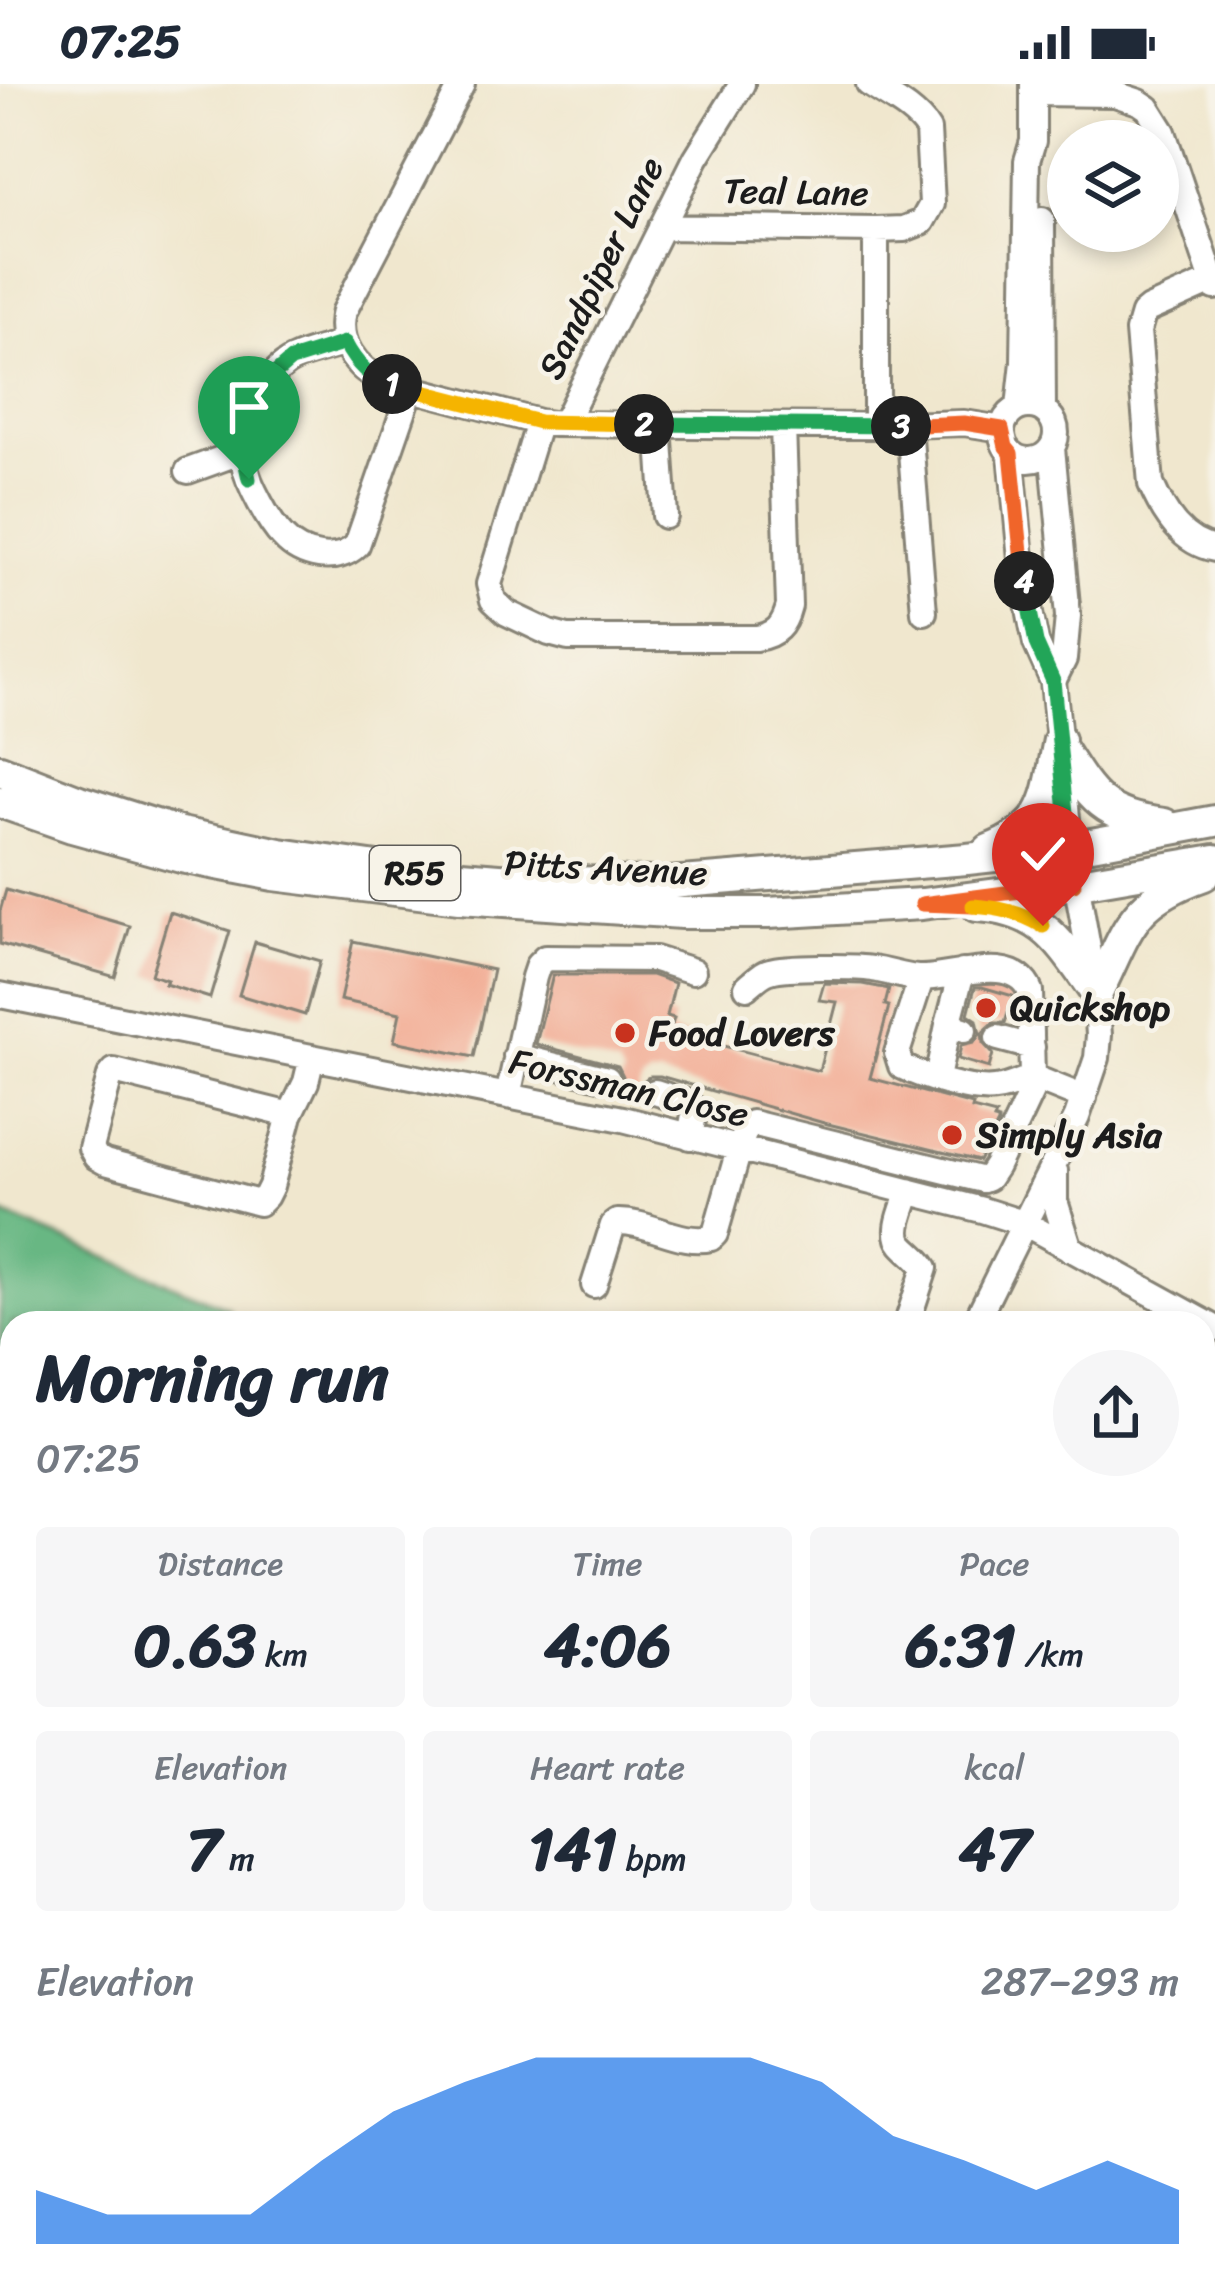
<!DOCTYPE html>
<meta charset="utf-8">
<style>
:root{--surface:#fff;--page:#f6f6f7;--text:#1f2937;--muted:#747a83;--accent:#1a73e8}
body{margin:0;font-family:Sriracha,sans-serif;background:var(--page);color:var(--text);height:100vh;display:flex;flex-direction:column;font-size:45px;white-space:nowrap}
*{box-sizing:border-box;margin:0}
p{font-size:39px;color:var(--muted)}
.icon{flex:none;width:66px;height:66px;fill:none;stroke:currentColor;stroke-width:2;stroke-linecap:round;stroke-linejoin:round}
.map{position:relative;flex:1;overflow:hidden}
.details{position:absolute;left:0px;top:1227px;width:1215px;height:975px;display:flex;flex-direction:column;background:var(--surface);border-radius:36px 36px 0 0;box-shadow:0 6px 18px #0003}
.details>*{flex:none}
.fabs{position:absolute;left:1047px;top:36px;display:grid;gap:24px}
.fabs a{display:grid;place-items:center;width:132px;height:132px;border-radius:50%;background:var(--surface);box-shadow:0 6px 18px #0003;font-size:60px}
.pin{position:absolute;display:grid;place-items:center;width:102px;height:102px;color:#fff;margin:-123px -51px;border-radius:50% 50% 50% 0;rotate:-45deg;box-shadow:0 0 12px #0007}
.pin .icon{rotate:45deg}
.km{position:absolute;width:60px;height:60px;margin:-30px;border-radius:50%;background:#222;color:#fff;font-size:33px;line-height:60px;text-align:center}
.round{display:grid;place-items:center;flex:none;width:126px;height:126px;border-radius:63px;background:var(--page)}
.head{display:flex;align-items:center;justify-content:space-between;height:204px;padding:0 36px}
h1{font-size:66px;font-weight:700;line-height:90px}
.figures{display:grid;grid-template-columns:repeat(3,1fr);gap:18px;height:204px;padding:12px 36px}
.figures div{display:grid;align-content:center;border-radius:12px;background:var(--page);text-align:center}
.figures b{font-size:60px;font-weight:700}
.figures small{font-size:33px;font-weight:400}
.figures p{font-size:33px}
.chart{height:336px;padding:24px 36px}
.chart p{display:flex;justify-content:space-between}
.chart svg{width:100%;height:216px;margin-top:12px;fill:var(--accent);opacity:.7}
.status{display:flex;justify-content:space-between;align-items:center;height:84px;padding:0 60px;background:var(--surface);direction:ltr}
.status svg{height:33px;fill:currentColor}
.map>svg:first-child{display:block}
.green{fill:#7fd69b;stroke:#4e795c;stroke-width:3}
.forest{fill:#67b783;stroke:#426a50;stroke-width:3}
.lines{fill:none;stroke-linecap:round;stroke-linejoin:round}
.river{stroke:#6fbbe8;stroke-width:30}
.building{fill:#f2aa92}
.minor-casing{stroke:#868275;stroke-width:30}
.major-casing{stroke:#868275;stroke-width:36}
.minor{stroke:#fff;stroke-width:24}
.major{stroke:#fff;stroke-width:30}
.split-1-casing{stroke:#fff;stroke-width:24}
.split-2-casing{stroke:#fff;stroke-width:24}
.split-3-casing{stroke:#fff;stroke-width:24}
.split-4-casing{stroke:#fff;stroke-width:24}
.split-5-casing{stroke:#fff;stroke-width:24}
.split-6-casing{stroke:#fff;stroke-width:24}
.split-7-casing{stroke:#fff;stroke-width:24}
.split-1{stroke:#22a559;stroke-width:15}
.split-2{stroke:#f5b400;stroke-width:15}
.split-3{stroke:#22a559;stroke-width:15}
.split-4{stroke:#f0652b;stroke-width:15}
.split-5{stroke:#22a559;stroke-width:15}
.split-6{stroke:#f0652b;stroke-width:15}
.split-7{stroke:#f5b400;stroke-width:15}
.poi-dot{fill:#c8321e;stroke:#f7f3e8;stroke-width:4.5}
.labels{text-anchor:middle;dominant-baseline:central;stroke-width:9;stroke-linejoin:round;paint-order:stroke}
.shield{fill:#f7f3e8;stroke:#5e5c59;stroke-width:3}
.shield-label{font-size:33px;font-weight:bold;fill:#1c1c1c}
.street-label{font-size:36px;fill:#1c1c1c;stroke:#f7f3e8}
.poi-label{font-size:36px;font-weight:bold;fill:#1c1c1c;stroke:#f7f3e8;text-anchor:start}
</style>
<div class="status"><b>07:25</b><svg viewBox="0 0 49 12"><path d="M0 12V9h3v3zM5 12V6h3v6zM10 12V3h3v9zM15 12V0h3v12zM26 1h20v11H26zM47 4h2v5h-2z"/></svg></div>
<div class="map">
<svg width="1215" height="2200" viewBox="0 0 1215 2200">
<rect width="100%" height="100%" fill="#f7f3e8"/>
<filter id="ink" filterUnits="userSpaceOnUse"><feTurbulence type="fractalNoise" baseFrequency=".00833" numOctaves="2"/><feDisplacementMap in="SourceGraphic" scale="24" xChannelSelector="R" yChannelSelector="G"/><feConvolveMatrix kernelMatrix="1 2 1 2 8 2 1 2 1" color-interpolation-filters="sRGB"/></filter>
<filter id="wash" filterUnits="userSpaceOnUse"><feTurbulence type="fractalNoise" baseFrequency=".004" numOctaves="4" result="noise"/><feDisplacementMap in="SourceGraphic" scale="48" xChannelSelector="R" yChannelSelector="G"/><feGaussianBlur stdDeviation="2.7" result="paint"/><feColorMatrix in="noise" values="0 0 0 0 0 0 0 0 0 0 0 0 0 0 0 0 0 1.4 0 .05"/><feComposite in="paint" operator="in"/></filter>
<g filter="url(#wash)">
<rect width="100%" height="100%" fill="#f0e7ce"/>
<path class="green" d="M 1203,2145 L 1215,2148 L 1215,2200 L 1066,2200 L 1068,2190 L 1203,2190 Z"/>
<path class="forest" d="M 0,1129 L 229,1224 L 224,1239 L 12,1239 L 12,1339 L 0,1334 Z
M 205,2190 L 575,2190 L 579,2200 L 205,2200 Z"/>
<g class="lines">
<path class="river" d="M 1203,1894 L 1215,1886
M 923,2200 L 926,2190"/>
</g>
<g id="blocks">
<path class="building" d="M 6,806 L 130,842 L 115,893 L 0,860 L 0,827 Z
M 170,828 L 230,847 L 210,914 L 165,900 L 167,896 L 151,891 Z
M 353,857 L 493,886 L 474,973 L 394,957 L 400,929 L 340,916 Z
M 255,858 L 320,877 L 305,931 L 239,911 Z
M 553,891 L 652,891 L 675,899 L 667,932 L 674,934 L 670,948 L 819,987 L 837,918 L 819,916 L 824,899 L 863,900 L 889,905 L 885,921 L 889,922 L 870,994 L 973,1021 L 972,1025 L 996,1031 L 994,1036 L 998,1037 L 998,1040 L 979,1077 L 824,1039 L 660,992 L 650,992 L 643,997 L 639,1004 L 639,1013 L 618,1007 L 623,992 L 618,982 L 536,960 Z
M 975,903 L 982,903 L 1013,912 L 1005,939 L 993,939 L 982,949 L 983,959 L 993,970 L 989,984 L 958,975 L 961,962 L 974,959 L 980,950 L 977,936 L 968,930 Z"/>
</g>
</g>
<g filter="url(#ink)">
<use href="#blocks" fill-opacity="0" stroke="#868275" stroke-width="3"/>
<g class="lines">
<defs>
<path id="minor" d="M 462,0 L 344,227 C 336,258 355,284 383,297 L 539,338 L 553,340 L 876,342 L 964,339 L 1002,345
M 1033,9 L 1115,10 L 1139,18 L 1148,24 L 1163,48 L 1215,203
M 1042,136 L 1043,326
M 661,143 L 876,146 L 904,145 L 922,138 L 932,120 L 928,46 C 916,26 889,13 869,0
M 1212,197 L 1149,225 L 1143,230 L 1138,247 L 1151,400 C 1164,430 1182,459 1215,465
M 345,259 C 326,265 301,269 284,281 C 268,292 262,309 255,326 C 248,344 240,361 244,380 C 248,399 269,439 283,453 C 301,473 337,481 357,461 L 411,305
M1002 349a27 27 0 1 1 54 0a27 27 0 1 1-54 0Z
M 1019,323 L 1024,278 L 1027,77 L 1033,57 L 1033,0
M 539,338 L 489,500 L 493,516 L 507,529 L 549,549 L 568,554 L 756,554 C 776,551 784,542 789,522 L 783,342
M 564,339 L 696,74 L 742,0
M 659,341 L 665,432
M 876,342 L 876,146
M 909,342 L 924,528
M 1052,364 L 1068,532 L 1064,575 L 1053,597
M 188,387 L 243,367
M 921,895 L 897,969 L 901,982 C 923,993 970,1008 995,1005 C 1008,1004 1020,998 1032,993 L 1084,1014
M 747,903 C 754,897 762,889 770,887 C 785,882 856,882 873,885 C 888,887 903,893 918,894 C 949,896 1013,867 1030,907 L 1032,993
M 0,911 L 623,1035 L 982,1126 L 1026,1140 L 1215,1244
M 948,941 L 962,888
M 998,954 L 1032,963
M 516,972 L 607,995
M 937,994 L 948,941 L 964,946
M 655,1008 L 686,1018 L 695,1025 L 690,1053
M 508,1012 L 534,893 L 538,881 L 545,874 L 655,875 L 693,887
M 290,1031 L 271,1102 L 266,1112 L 259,1119 L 105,1078 L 96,1073 L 91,1064 L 110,992 L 114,987 L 290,1031 L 306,998 L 312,973
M 1055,1087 L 1055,1117 L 1070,1165
M 594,1201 L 613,1141 L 617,1138 C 649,1137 680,1161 711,1154 L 715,1150 L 742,1055 L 747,1042 L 752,1039 L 983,1096 L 988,1094 L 996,1082 L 1037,995
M 907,1239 L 925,1184 C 918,1173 910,1169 902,1160 C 891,1147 905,1122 909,1107
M 975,1239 L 1077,1033 L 1097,974 L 1099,951 L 1096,909 L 1070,764 L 1053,597 L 1036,559 L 1031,535 L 1022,485 L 1011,369
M 0,1365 L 12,1370
M 1203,1516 L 1215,1491
M 1213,1670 L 1215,1617
M 0,1932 L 12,1933
M 0,1973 L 12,1972
M 185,2190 L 185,2200
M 603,2190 L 607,2200"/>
<path id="major" d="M 1059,662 C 1091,713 1101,732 1164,740
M 0,686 L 79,717 L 181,749 L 280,770 L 398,787 L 540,798 L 670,799 L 967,775 L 1070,764 L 1215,737
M 0,718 L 72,743 L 181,773 L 274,791 L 459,814 L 682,829 L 768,829 L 922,820 L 1074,800 L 1215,776
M 989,766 C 1050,742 1047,714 1059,656
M 977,822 C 1044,826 1060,859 1096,909
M 1096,911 C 1129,845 1128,818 1204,791"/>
</defs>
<use href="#minor" class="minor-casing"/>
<use href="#major" class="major-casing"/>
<use href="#minor" class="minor"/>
<use href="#major" class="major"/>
</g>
</g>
<g class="lines" filter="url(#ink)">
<defs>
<path id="split-1" d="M 249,395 L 243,367 L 245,351 L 270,294 L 291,276 L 345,259 C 356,280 369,294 392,300"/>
<path id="split-2" d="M 392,300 L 539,338 L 644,340"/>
<path id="split-3" d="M 644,340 L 901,342"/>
<path id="split-4" d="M 901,342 L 964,339 L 1002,345 L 1006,363 L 1011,369 L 1024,497"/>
<path id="split-5" d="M 1024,497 L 1036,559 L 1053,597 L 1068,749"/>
<path id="split-6" d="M 973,822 L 922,820 L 1074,800 L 1068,749"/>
<path id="split-7" d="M 973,822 C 999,824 1020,828 1043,842"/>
</defs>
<use href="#split-1" class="split-1-casing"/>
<use href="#split-2" class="split-2-casing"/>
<use href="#split-3" class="split-3-casing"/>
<use href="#split-4" class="split-4-casing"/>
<use href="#split-5" class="split-5-casing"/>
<use href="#split-6" class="split-6-casing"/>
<use href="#split-7" class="split-7-casing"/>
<use href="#split-1" class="split-1"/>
<use href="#split-2" class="split-2"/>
<use href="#split-3" class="split-3"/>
<use href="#split-4" class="split-4"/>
<use href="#split-5" class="split-5"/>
<use href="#split-6" class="split-6"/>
<use href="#split-7" class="split-7"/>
</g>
<g class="poi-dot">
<circle cx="986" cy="924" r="12"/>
<circle cx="625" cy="949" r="12"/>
<circle cx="952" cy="1051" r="12"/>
</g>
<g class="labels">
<rect class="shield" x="370" y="762" width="90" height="54" rx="9"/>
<g class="shield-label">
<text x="415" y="789">R55</text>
</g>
<g class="street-label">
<text transform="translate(796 108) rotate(1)">Teal Lane</text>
<text transform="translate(601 184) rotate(-64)">Sandpiper Lane</text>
<text transform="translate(606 784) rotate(3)">Pitts Avenue</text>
<text transform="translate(629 1004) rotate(13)">Forssman Close</text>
</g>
<g class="poi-label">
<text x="1010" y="924">Quickshop</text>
<text x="649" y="949">Food Lovers</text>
<text x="976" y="1051">Simply Asia</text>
</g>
</g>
</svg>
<div class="fabs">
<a><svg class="icon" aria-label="layers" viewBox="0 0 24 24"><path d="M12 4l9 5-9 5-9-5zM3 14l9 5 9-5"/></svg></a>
</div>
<div class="pin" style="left:249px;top:395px;background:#1e9e55"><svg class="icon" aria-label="arrive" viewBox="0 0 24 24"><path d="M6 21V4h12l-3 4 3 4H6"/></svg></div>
<div class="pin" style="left:1043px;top:842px;background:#d93025"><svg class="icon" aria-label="check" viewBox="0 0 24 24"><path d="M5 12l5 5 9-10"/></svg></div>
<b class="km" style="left:392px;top:300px">1</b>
<b class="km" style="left:644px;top:340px">2</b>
<b class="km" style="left:901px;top:342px">3</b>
<b class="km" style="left:1024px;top:497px">4</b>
<section class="details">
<div class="head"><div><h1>Morning run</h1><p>07:25</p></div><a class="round"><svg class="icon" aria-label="share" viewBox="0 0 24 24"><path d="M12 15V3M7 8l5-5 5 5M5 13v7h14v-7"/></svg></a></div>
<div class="figures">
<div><p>Distance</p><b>0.63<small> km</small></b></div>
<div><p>Time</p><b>4:06</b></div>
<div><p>Pace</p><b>6:31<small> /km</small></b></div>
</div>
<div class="figures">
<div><p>Elevation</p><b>7<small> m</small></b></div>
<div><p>Heart rate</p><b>141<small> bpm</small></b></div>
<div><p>kcal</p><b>47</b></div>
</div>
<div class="chart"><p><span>Elevation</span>287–293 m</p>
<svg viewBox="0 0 160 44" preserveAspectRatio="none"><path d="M0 44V33L10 38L20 38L30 38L40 27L50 17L60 11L70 6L80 6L90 6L100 6L110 11L120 22L130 27L140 33L150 27L160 33V44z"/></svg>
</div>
</section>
</div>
